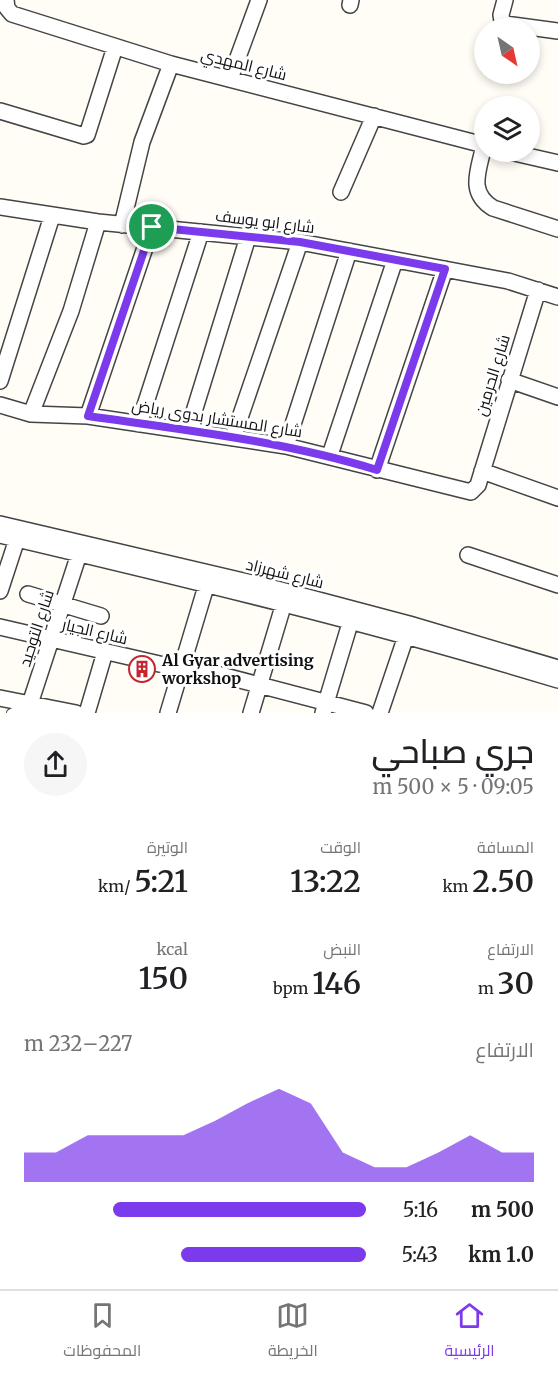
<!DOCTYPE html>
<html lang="ar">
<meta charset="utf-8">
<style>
:root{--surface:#fff;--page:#f6f6f6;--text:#202124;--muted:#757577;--line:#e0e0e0;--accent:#7c3aed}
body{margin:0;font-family:Merriweather,Cairo,serif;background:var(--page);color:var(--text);direction:rtl;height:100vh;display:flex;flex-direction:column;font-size:22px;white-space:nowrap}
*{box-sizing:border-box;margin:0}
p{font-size:20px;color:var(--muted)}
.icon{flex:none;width:33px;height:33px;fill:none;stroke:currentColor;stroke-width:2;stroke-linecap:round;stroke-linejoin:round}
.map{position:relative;height:713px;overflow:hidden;direction:ltr}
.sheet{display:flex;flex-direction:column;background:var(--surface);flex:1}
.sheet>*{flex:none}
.needle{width:39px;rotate:146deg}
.tools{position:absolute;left:474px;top:18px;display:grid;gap:12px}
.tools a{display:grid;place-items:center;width:66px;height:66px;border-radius:50%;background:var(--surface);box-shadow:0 3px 9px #0003;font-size:30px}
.pin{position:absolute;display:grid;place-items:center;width:51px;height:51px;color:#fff;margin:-26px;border:3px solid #fff;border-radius:50%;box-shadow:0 2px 6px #0007}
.round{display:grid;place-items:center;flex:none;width:63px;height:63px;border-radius:32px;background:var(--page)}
.summary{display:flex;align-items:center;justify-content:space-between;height:102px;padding:0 24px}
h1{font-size:33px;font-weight:600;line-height:45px}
.metrics{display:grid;grid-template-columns:repeat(3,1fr);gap:9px;height:102px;padding:6px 24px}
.metrics div{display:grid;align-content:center}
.metrics b{font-size:30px;font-weight:600}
.metrics small{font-size:16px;font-weight:400}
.metrics p{font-size:16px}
.chart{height:168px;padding:12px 24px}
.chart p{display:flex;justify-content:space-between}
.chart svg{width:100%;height:108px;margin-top:6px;fill:var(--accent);opacity:.7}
ul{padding:0 24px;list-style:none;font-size:20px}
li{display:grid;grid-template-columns:96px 72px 1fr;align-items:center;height:45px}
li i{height:15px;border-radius:8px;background:var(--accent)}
.tabs{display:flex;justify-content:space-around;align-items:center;height:84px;border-top:2px solid var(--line);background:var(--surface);font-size:16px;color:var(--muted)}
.tabs a{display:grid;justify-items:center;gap:3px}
.tabs .on{color:var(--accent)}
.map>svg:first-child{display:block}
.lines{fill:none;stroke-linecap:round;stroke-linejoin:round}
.service-casing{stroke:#444;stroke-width:10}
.minor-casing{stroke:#444;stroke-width:18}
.service{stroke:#fff;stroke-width:8}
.minor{stroke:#fff;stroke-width:15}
.route-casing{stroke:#fff;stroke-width:12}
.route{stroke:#7c3aed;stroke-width:8}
.labels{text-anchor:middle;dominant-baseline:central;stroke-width:6;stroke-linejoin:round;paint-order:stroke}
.street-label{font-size:16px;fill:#111;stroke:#fff}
.poi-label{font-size:16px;font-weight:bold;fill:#111;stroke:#fff;text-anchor:start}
</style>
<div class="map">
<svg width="558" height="713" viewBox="0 0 558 713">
<rect width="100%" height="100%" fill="#fffdf5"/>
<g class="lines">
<defs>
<path id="service" d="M 11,713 L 26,706"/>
<path id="minor" d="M 6,0 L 7,8 L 12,14 L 171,64 L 484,145
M 505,0 L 501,15 L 502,21 L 506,24 L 558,31
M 350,5 L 351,0
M 230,79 L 259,0
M 0,111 L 84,136 L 87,135 L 115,47
M 484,145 C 479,170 467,192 493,208 L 558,229
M 510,152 L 558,163
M 341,192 L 374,116
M 0,207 L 98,222 L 300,242 L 508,281 L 558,297
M 122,225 L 142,142 L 171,64
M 509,380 L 558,397
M 0,381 L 52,216
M 0,405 L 31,414 L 88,416 L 286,446 L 471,492 L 478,485 L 538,290
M 31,414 L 71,311 L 98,222
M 88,416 L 152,227
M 139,424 L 201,232
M 188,431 L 248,237
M 233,438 L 300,242
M 286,446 L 349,251
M 330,455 L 395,260
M 377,470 L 445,269
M 482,471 L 558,498
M 0,524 L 277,589 L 409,624 L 558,668
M 0,535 C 187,579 374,624 558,680
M 468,555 L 558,585
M 0,591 L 17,539
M 28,594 L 101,616
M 0,627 L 181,669
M 183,665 L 366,713
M 0,698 L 76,713
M 27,713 L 79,554
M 87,713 L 105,652
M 168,713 L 207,583
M 251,713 L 284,603
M 323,713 L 351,620
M 380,713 L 406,636"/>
</defs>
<use href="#service" class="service-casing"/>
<use href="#minor" class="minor-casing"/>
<use href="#service" class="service"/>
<use href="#minor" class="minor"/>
</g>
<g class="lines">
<defs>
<path id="route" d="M 152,227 L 300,242 L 445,269 L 377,470 C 283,441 185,430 88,416 Z"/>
</defs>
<use href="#route" class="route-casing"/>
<use href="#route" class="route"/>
</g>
<defs>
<symbol id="building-ring" viewBox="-11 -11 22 22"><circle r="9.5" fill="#fff" stroke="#c4262e" stroke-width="1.5"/><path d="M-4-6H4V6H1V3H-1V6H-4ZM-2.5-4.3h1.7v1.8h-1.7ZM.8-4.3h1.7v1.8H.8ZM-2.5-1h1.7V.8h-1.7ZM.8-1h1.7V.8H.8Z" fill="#c4262e"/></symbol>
</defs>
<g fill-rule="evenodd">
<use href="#building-ring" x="127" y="654" width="30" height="30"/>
</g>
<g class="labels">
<g class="street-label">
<text transform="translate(244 64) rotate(14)">شارع المهدي</text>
<text transform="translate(265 221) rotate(7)">شارع ابو يوسف</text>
<text transform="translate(492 375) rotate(-73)">شارع الحرمين</text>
<text transform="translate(217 418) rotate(9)">شارع المستشار بدوى رياض</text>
<text transform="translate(285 573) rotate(14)">شارع شهرزاد</text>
<text transform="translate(36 628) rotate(-72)">شارع التوحيد</text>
<text transform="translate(95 631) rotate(13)">شارع الجيار</text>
</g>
<g class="poi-label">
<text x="162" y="660">Al Gyar advertising<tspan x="162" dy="18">workshop</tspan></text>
</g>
</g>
</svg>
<div class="tools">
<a><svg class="needle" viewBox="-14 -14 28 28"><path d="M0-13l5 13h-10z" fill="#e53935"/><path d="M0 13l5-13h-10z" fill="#757577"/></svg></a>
<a><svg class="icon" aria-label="layers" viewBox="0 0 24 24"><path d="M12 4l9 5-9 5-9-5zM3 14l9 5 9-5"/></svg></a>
</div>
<div class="pin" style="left:152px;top:227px;background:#1e9e55"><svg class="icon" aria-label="arrive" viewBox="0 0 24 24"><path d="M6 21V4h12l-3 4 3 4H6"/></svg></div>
</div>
<section class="sheet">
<div class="summary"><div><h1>جري صباحي</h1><p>09:05 · 5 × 500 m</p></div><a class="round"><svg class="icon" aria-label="share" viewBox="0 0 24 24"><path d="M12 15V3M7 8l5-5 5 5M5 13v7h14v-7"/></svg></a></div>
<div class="metrics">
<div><p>المسافة</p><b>2.50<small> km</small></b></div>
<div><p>الوقت</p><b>13:22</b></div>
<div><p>الوتيرة</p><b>5:21<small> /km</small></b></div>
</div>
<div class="metrics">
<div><p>الارتفاع</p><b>30<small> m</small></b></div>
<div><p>النبض</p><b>146<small> bpm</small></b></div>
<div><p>kcal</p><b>150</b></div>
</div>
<div class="chart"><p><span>الارتفاع</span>227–232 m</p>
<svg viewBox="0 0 160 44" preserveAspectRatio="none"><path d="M0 44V32L10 32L20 25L30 25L40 25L50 25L60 19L70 12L80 6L90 12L100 32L110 38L120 38L130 32L140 25L150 32L160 32V44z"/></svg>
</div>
<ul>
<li><b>500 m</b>5:16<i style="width:74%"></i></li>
<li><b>1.0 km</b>5:43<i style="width:54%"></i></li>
</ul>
</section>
<nav class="tabs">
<a class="on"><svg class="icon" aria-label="home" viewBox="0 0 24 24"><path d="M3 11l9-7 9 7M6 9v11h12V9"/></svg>الرئيسية</a>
<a><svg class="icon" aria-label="map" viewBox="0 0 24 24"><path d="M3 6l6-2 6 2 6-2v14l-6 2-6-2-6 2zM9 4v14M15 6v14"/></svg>الخريطة</a>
<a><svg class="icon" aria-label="saved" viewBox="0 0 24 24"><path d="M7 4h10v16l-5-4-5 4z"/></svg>المحفوظات</a>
</nav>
